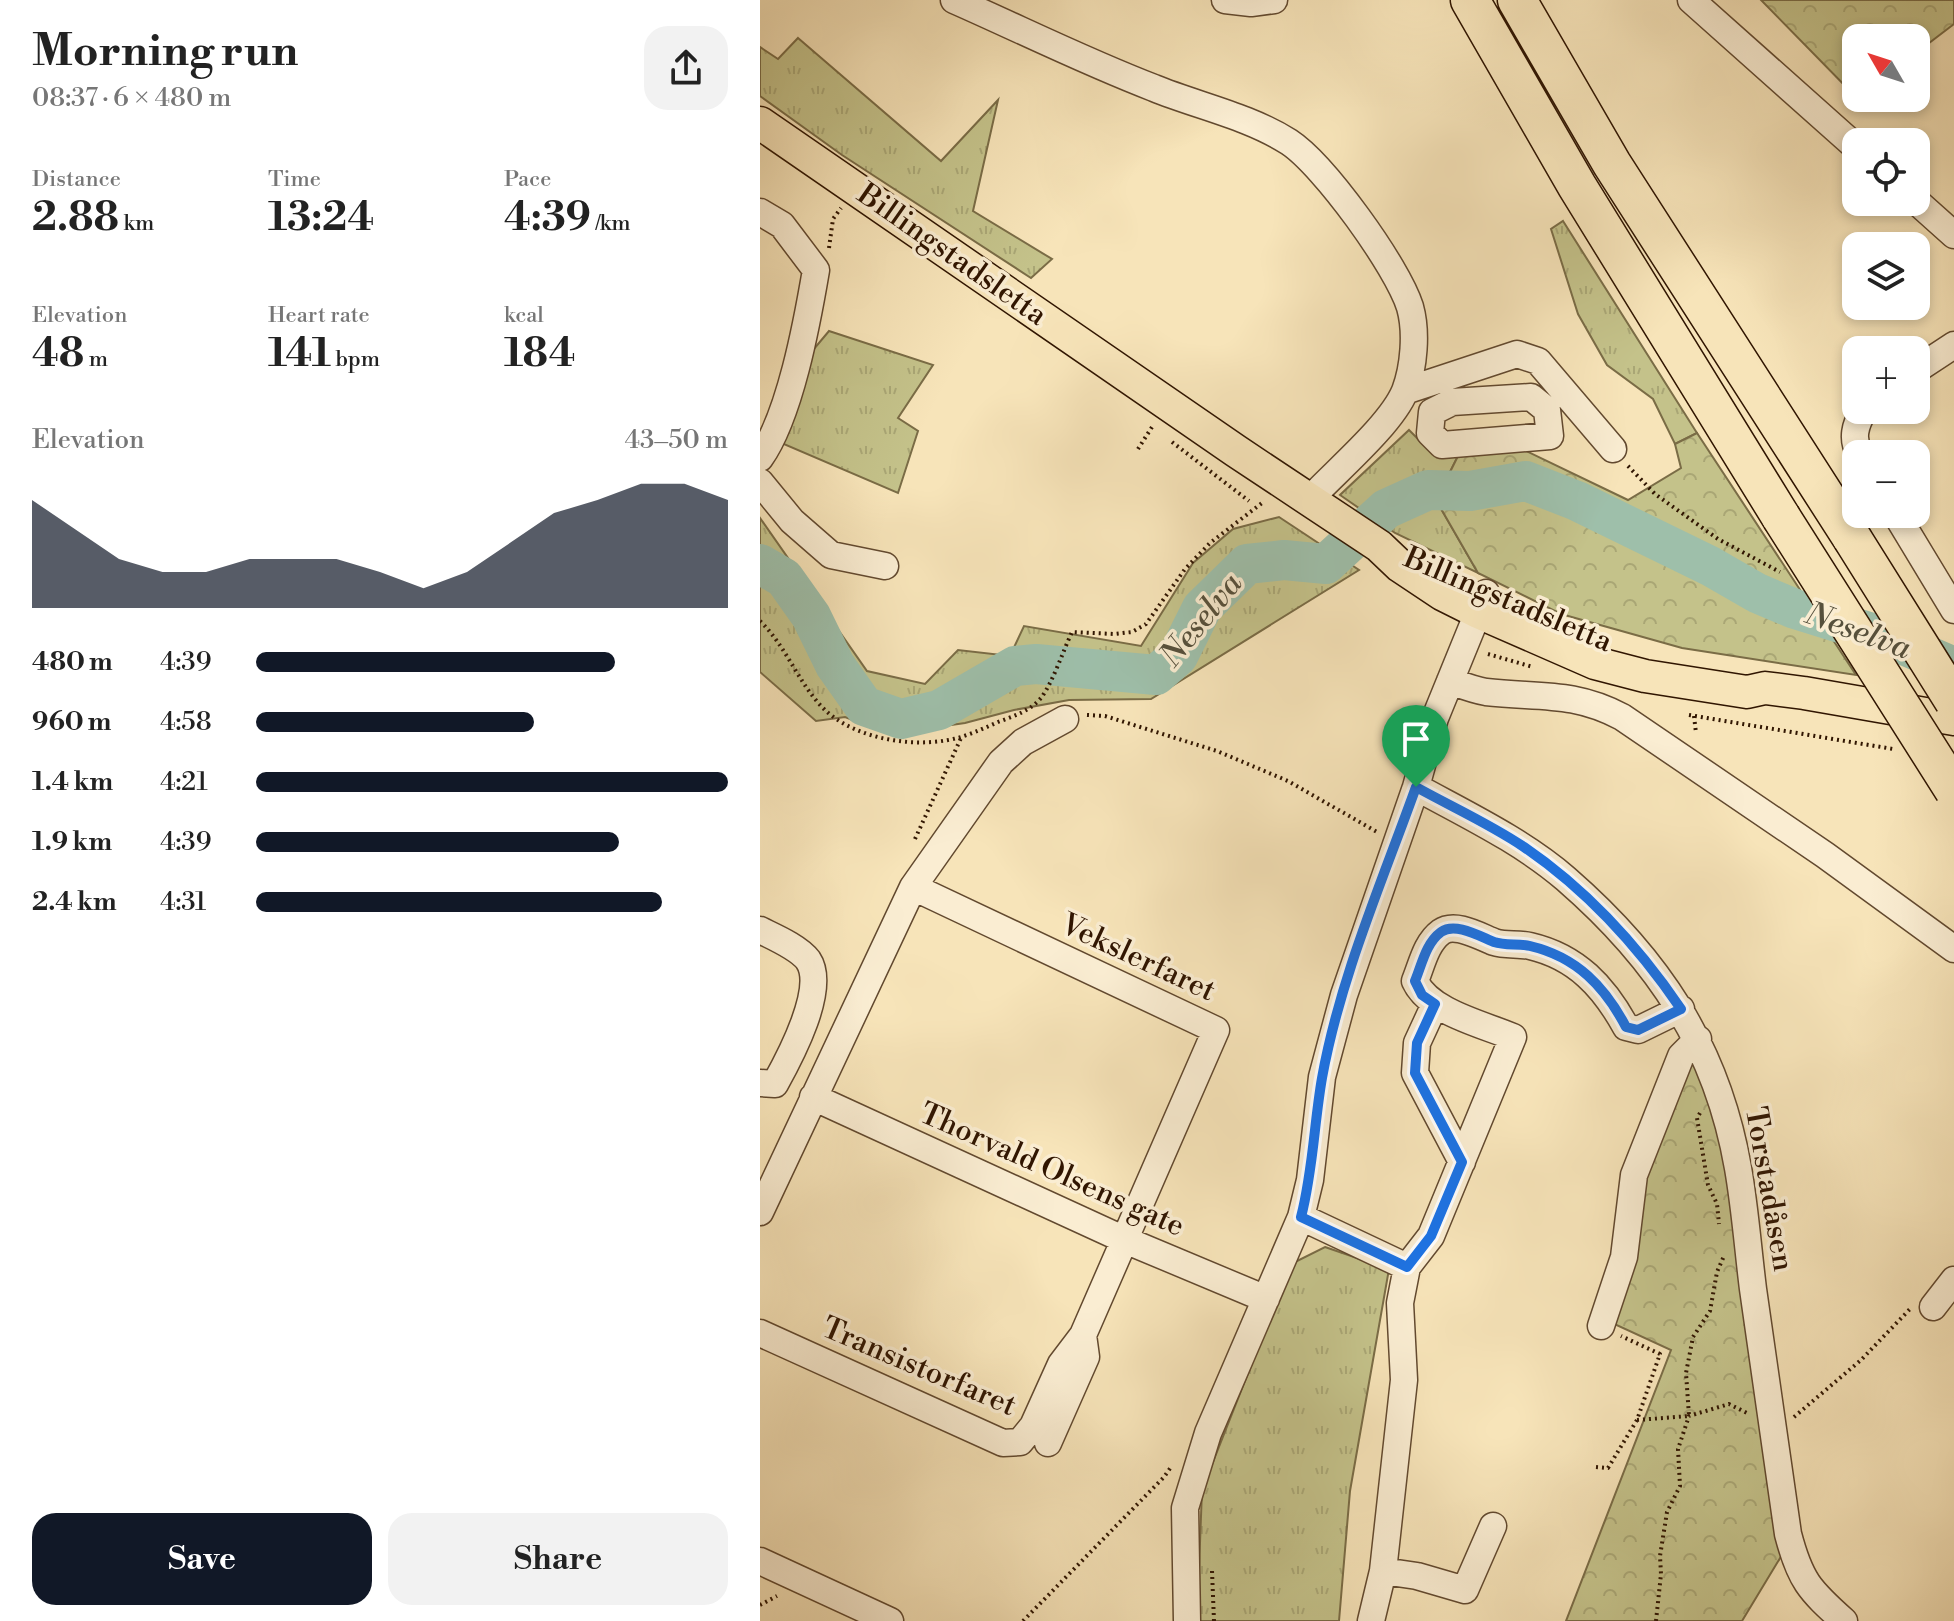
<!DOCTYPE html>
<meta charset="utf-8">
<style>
:root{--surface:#fff;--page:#f2f2f2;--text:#222;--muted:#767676;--accent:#111827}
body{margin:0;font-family:"Libre Bodoni",serif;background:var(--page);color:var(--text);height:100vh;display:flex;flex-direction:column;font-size:30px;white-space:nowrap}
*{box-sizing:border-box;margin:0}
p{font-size:26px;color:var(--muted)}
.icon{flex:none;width:44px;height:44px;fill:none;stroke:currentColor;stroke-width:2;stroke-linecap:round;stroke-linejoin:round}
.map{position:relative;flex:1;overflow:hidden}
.side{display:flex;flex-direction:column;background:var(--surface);width:760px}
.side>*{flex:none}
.needle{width:52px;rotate:309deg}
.tools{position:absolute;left:1082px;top:24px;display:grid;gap:16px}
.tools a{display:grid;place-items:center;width:88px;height:88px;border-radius:16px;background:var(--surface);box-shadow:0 4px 12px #0003;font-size:40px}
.pin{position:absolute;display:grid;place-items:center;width:68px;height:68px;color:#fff;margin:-82px -34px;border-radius:50% 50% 50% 0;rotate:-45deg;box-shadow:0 0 8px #0007}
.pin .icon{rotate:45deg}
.round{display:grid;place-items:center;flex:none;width:84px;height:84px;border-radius:24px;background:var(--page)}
.head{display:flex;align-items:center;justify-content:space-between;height:136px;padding:0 32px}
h1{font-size:44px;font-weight:700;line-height:60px}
.stats{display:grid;grid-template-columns:repeat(3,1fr);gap:12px;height:136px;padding:8px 32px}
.stats div{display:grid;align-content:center}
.stats b{font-size:40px;font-weight:700}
.stats small{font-size:22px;font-weight:400}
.stats p{font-size:22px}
.chart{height:224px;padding:16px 32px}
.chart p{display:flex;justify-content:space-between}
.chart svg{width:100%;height:144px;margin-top:8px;fill:var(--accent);opacity:.7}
.action{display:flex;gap:16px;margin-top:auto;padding:16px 32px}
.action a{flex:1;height:92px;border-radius:24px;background:var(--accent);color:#fff;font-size:32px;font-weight:700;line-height:92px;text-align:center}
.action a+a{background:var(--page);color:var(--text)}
ul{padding:0 32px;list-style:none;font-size:26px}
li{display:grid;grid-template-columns:128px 96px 1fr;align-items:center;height:60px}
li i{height:20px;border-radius:10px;background:var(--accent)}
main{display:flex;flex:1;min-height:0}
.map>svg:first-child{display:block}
.grass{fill:url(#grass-tufts);stroke:#7a6c46;stroke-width:2}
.forest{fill:url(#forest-crowns);stroke:#7a6c46;stroke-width:2}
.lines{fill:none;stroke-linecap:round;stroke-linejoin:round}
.river{stroke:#9ebfaa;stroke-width:40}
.minor-casing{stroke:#62492f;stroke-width:29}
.major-casing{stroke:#301501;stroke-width:35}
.highway-casing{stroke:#301501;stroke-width:41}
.path{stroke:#301501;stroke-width:4;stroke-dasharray:2 4;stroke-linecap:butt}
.minor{stroke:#faedd2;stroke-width:26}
.major{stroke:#f7e4b9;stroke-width:32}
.highway{stroke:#f7e4b9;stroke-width:38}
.highway-bridge-casing{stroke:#301501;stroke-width:41;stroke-linecap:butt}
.highway-bridge{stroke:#f7e4b9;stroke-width:38}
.route-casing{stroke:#fff;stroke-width:16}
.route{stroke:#1a73e8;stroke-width:10}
.labels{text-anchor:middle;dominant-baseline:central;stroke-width:7;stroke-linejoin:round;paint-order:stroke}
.street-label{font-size:30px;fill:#301501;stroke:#faedd2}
.water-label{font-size:32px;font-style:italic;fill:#56503c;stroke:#faedd2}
</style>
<main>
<section class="side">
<div class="head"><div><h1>Morning run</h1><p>08:37 · 6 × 480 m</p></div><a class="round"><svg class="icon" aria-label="share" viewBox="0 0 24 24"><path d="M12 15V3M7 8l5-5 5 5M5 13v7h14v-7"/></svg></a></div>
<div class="stats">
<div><p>Distance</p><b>2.88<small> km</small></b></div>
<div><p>Time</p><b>13:24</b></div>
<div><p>Pace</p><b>4:39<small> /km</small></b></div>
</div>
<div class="stats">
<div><p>Elevation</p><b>48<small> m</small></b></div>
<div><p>Heart rate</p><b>141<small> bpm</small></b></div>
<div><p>kcal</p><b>184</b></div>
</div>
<div class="chart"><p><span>Elevation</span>43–50 m</p>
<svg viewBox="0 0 160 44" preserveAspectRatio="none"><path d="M0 44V11L10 20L20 29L30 33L40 33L50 29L60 29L70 29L80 33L90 38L100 33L110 24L120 15L130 11L140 6L150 6L160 11V44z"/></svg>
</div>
<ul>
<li><b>480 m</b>4:39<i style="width:76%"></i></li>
<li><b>960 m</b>4:58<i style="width:59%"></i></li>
<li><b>1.4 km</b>4:21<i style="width:100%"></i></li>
<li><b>1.9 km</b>4:39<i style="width:77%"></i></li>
<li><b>2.4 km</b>4:31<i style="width:86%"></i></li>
</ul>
<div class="action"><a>Save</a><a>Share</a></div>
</section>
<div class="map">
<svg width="1194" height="1621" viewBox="0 0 1194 1621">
<defs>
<pattern id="grass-tufts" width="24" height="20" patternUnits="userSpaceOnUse" patternTransform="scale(2)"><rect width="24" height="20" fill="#c4c28a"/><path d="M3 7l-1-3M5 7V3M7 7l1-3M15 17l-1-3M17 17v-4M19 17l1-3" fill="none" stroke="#a9a675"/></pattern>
<pattern id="forest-crowns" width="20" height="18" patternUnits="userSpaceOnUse" patternTransform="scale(2)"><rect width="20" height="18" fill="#c4c28a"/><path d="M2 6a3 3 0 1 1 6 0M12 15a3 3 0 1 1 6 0" fill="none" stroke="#a9a675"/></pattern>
</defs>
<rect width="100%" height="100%" fill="#f7e4b9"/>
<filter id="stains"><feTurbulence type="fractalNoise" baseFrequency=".0025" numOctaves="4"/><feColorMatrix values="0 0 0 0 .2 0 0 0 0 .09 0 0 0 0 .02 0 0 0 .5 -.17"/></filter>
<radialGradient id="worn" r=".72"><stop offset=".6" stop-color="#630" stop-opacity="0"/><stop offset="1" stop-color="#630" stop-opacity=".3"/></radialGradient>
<path class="grass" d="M 38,38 L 181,161 L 238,100 L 213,211 L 292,259 L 271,278 L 82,155 L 0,96 L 0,47 L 18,59 Z
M 803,221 L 937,433 L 915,444 L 893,399 L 847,365 L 818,314 L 791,229 Z
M 69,331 L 173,365 L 138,418 L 158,431 L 138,493 L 19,442 L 48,356 Z
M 649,430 L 671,452 L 698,456 L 676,500 L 718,573 L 635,533 L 580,495 Z
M 519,517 L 599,570 L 391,699 L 309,700 L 254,710 L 205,723 L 129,734 L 85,717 L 56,721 L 0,672 L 0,518 L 107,671 L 165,684 L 198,650 L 250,656 L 264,626 L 381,646 L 433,563 L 473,529 Z
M 565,1247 L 629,1269 L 590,1491 L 579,1621 L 437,1621 L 442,1490 L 531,1264 Z"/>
<path class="forest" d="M 1001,0 L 1194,0 L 1194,24 L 1156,53 L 1156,38 L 1096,38 L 1096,97 Z
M 937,433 L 1096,675 L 922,648 L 801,614 L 718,573 L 676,500 L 698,456 L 764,450 L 868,500 L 921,468 L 915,444 Z
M 933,1034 L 973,1184 L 1031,1540 L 982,1621 L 806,1621 L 911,1350 L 839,1317 Z"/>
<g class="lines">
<path class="river" d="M 0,564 L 24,578 L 51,616 L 75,665 L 104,706 L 141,719 L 179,710 L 255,666 L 276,664 L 396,675 L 418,656 L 442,608 L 487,564 L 524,560 L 566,564 L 626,509 L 668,490 L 710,491 L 766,481 L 817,501 L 950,566 L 997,593 L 1035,609 L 1125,637 L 1185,663"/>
<defs>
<path id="minor" d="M 194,0 C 260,29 326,62 394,88 C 438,106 488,116 529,142 C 564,165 637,266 650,307 C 657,332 654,367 645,391 C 631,425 576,471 549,500
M 465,0 L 491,3 L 514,0
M 931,0 L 1096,147
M 1156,201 L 1194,235
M 0,212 L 22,225 L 56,270 C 47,323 30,416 0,458
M 1156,370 L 1194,345
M 645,391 L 757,354 L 778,361 L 853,449
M 771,397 L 787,410 L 790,436 L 682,445 L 670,433 L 672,412 L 692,402 Z
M 1100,454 C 1091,439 1095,425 1104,410
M 0,482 L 32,521 L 71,555 L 125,566
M 1136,514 L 1194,610
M 690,681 C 701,685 714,690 726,692 C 778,698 813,691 862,717 L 1065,855 L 1194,949
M 656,787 C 707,815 762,841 806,879 C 898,959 957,1047 978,1168 C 985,1208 988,1249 993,1289 C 1005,1371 1016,1452 1028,1534 C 1040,1580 1049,1590 1084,1621
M 0,930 C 14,937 38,947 48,960 C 67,988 30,1057 15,1084 L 0,1083
M 675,1004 L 657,1043 L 655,1073 L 702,1162
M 53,1097 L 365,1240 L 506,1299
M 0,1212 L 153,887 L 241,762 L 263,742 L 305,719
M 541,1217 L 647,1267 L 640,1303 L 644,1380 L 623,1571 L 611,1621
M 647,1267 L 671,1236 L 753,1037 C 722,1024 669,1012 655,981 C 662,964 666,943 681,932 C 695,922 719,936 734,942 C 746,946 758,943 770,946 C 817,957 844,987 866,1027 L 878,1030 L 921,1009
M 1173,1307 L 1194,1280
M 841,1326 L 864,1257 L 874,1175 L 921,1056 L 938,1039
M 0,1333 L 243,1443 L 260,1442 L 273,1426 L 301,1364 L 323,1335 L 456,1030 L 153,887
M 288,1443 L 326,1357 L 323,1335
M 0,1561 L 130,1621
M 623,1571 L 657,1576 L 705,1590 L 733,1526
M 427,1621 L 425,1508 L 448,1433 L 541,1217 L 550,1180 L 562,1077 L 584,995 L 656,787 L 675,718 L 726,593"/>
<path id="major" d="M 0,123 L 476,451 L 619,546 L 640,566 L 682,594 L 716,611 L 835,663 L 885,676 L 987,692 L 1005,688 L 1044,693 L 1194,719"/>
<path id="highway" d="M 710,0 L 817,186 L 1021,517
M 757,0 L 852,164 L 1092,538"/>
</defs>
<use href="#minor" class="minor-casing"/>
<use href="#major" class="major-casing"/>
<use href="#highway" class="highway-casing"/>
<path class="path" d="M 69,248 L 73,219 L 81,208
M 412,442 L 489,501
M 378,449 L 392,427 L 395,429
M 868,466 L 895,494 L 958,539 L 1020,572
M 0,621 C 27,647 39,685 65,710 C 98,741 162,750 204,736 C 216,732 227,727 238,722 C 254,716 270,711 281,698 C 293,682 303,651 312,632 L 354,634 L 372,632 L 386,624 L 425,569 L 450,543 L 502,503
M 728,654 L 773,667
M 327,715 L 345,716 L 457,751 L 528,781 L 617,832
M 929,715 L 1133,749
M 934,716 L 936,733
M 155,839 L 201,738
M 940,1113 L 937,1118 L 948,1185 L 957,1204 L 959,1224
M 1034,1417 L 1101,1360 L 1150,1309
M 877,1420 L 929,1416 L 926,1373 L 933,1337 L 950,1311 L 957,1272 L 964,1256
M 836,1467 L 848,1468 L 877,1420 L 900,1354 L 861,1336
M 452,1571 L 454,1621
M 0,1605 L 17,1596
M 263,1621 L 404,1477 L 411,1467
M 896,1621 L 901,1574 L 900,1556 L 907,1512 L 920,1486 L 918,1449 L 929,1416 L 969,1404 L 987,1413"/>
<use href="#minor" class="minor"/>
<use href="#major" class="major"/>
<use href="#highway" class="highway"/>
<defs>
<path id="highway-bridge" d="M 1021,517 L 1194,790
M 1092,538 L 1194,701"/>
</defs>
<use href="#highway-bridge" class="highway-bridge-casing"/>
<use href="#highway-bridge" class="highway-bridge"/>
</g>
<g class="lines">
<defs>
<path id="route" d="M 656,787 C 692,807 730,824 764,847 C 827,890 878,946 921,1009 L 878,1030 L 866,1027 C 845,987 817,957 770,946 C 758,943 746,946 734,942 C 719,936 695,922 681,932 C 666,943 662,964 655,981 L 662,995 L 675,1004 L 657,1043 L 655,1073 L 702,1162 L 671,1236 L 647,1267 L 541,1217 C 553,1171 554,1124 562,1078 C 580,978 622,882 656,787 Z"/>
</defs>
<use href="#route" class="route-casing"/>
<use href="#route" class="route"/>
</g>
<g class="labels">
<g class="street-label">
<text transform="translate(192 255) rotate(35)">Billingstadsletta</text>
<text transform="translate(748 600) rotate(23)">Billingstadsletta</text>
<text transform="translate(378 958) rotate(25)">Vekslerfaret</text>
<text transform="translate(292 1170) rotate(24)">Thorvald Olsens gate</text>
<text transform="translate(1009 1189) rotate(80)">Torstadåsen</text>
<text transform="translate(159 1367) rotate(23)">Transistorfaret</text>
</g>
<g class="water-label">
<text transform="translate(441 620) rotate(-51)">Neselva</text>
<text transform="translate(1098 631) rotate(20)">Neselva</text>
</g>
</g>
<rect width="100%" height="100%" filter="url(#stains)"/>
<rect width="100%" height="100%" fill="url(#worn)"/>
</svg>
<div class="tools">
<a><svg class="needle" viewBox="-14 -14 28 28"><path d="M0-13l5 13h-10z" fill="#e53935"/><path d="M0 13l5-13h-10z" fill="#767676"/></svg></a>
<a><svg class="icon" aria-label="locate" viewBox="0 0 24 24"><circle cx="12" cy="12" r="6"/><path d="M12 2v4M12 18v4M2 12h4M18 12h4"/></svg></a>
<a><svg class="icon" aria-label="layers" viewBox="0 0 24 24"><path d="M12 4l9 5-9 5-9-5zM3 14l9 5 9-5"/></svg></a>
<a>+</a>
<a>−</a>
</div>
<div class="pin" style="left:656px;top:787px;background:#1e9e55"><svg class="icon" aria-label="arrive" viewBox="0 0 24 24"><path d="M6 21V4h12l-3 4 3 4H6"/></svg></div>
</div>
</main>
